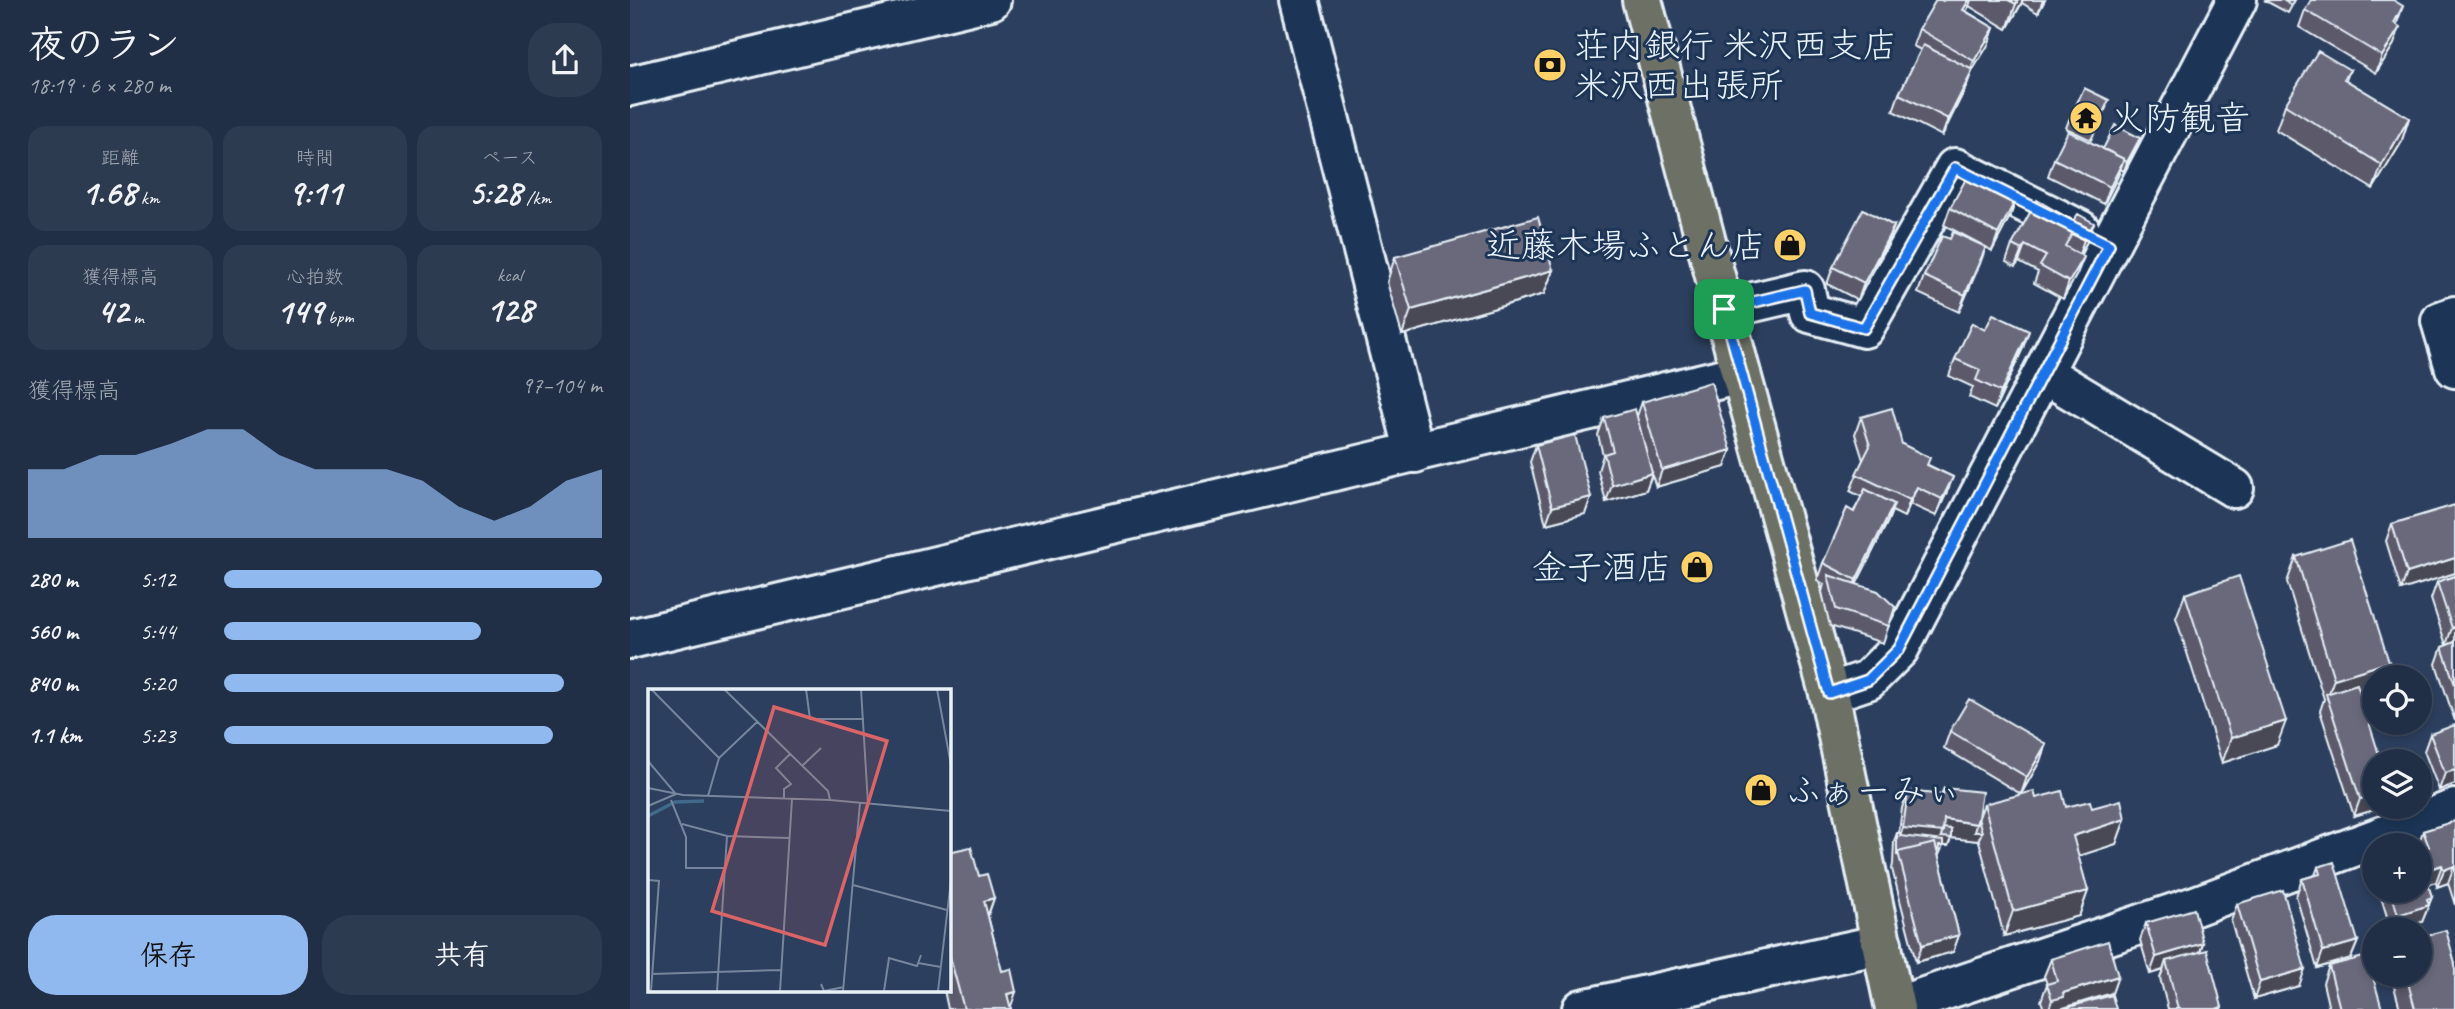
<!DOCTYPE html>
<html lang="ja">
<meta charset="utf-8">
<style>
:root{--surface:#212f46;--page:#2d3b51;--text:#f1f3f6;--muted:#a2a9b3;--line:#3e4a5f;--accent:#90b9f0}
body{margin:0;font-family:Caveat,"Klee One",sans-serif;background:var(--page);color:var(--text);height:100vh;display:flex;flex-direction:column;font-size:26px;white-space:nowrap}
*{box-sizing:border-box;margin:0}
p{font-size:23px;color:var(--muted)}
.icon{flex:none;width:38px;height:38px;fill:none;stroke:currentColor;stroke-width:2;stroke-linecap:round;stroke-linejoin:round}
.map{position:relative;flex:1;overflow:hidden}
.panel{display:flex;flex-direction:column;background:var(--surface);width:630px}
.panel>*{flex:none}
.buttons{position:absolute;left:1732px;top:665px;display:grid;gap:14px}
.buttons a{display:grid;place-items:center;width:70px;height:70px;border-radius:50%;background:var(--surface);box-shadow:0 4px 10px #0003,0 0 0 2px var(--line);font-size:35px}
.pin{position:absolute;display:grid;place-items:center;width:60px;height:60px;color:#fff;margin:-30px;border-radius:14px;box-shadow:0 4px 10px #0006}
.round{display:grid;place-items:center;flex:none;width:74px;height:74px;border-radius:28px;background:var(--page)}
.headline{display:flex;align-items:center;justify-content:space-between;height:119px;padding:0 28px}
h1{font-size:38px;font-weight:700;line-height:52px}
.stats{display:grid;grid-template-columns:repeat(3,1fr);gap:10px;height:119px;padding:7px 28px}
.stats div{display:grid;align-content:center;border-radius:18px;background:var(--page);text-align:center}
.stats b{font-size:35px;font-weight:700}
.stats small{font-size:19px;font-weight:400}
.stats p{font-size:19px}
.chart{height:196px;padding:14px 28px}
.chart p{display:flex;justify-content:space-between}
.chart svg{width:100%;height:126px;margin-top:7px;fill:var(--accent);opacity:.7}
.cta{display:flex;gap:14px;margin-top:auto;padding:14px 28px}
.cta a{flex:1;height:80px;border-radius:28px;background:var(--accent);color:#111;font-size:28px;font-weight:700;line-height:80px;text-align:center}
.cta a+a{background:var(--page);color:var(--text)}
ul{padding:0 28px;list-style:none;font-size:23px}
li{display:grid;grid-template-columns:112px 84px 1fr;align-items:center;height:52px}
li i{height:18px;border-radius:9px;background:var(--accent)}
main{display:flex;flex:1;min-height:0}
.map>svg:first-child{display:block}
.lines{fill:none;stroke-linecap:round;stroke-linejoin:round}
.minor-casing{stroke:#e8f1f8;stroke-width:44}
.major-casing{stroke:#e8f1f8;stroke-width:44}
.minor{stroke:#1d3557;stroke-width:38}
.major{stroke:#6c7065;stroke-width:38}
.wall{fill:#5b5a6a;stroke:#e8f1f8;stroke-width:2}
.shaded-wall{fill:#4a4a56;stroke:#e8f1f8;stroke-width:2}
.building{fill:#6a697b;stroke:#e8f1f8;stroke-width:2}
.route-casing{stroke:#fff;stroke-width:14}
.route{stroke:#1a73e8;stroke-width:9}
.labels{text-anchor:middle;dominant-baseline:central;stroke-width:6;stroke-linejoin:round;paint-order:stroke}
.poi-label{font-size:35px;fill:#e8f1f8;stroke:#1d3557;text-anchor:start}
.inset-river{fill:none;stroke:#416989;stroke-width:3.5}
.inset-road{fill:none;stroke:#77869c;stroke-width:2}
.view{fill:#db6466;fill-opacity:0.15;stroke:#db6466;stroke-width:3.5}
.inset-edge{fill:none;stroke:#e8f1f8;stroke-width:3.5}
</style>
<main>
<section class="panel">
<div class="headline"><div><h1>夜のラン</h1><p>18:19 · 6 × 280 m</p></div><a class="round"><svg class="icon" aria-label="share" viewBox="0 0 24 24"><path d="M12 15V3M7 8l5-5 5 5M5 13v7h14v-7"/></svg></a></div>
<div class="stats">
<div><p>距離</p><b>1.68<small> km</small></b></div>
<div><p>時間</p><b>9:11</b></div>
<div><p>ペース</p><b>5:28<small> /km</small></b></div>
</div>
<div class="stats">
<div><p>獲得標高</p><b>42<small> m</small></b></div>
<div><p>心拍数</p><b>149<small> bpm</small></b></div>
<div><p>kcal</p><b>128</b></div>
</div>
<div class="chart"><p><span>獲得標高</span>97–104 m</p>
<svg viewBox="0 0 160 44" preserveAspectRatio="none"><path d="M0 44V20L10 20L20 15L30 15L40 11L50 6L60 6L70 15L80 20L90 20L100 20L110 24L120 33L130 38L140 33L150 24L160 20V44z"/></svg>
</div>
<ul>
<li><b>280 m</b>5:12<i style="width:100%"></i></li>
<li><b>560 m</b>5:44<i style="width:68%"></i></li>
<li><b>840 m</b>5:20<i style="width:90%"></i></li>
<li><b>1.1 km</b>5:23<i style="width:87%"></i></li>
</ul>
<div class="cta"><a>保存</a><a>共有</a></div>
</section>
<div class="map">
<svg width="1825" height="1009" viewBox="0 0 1825 1009">
<rect width="100%" height="100%" fill="#2c3f5e"/>
<filter id="ink" filterUnits="userSpaceOnUse"><feTurbulence type="fractalNoise" baseFrequency=".0143" numOctaves="2"/><feDisplacementMap in="SourceGraphic" scale="14" xChannelSelector="R" yChannelSelector="G"/><feConvolveMatrix kernelMatrix="1 2 1 2 8 2 1 2 1" color-interpolation-filters="sRGB"/></filter>
<g filter="url(#ink)">
<g class="lines">
<defs>
<path id="minor" d="M 669,0 L 785,453
M 0,86 L 361,0
M 1094,309 L 1175,290 L 1180,313 L 1234,328 L 1325,168 L 1450,230
M 1825,316 L 1811,321 L 1825,368
M 1413,373 L 1604,488
M 0,639 L 1111,374
M 1199,693 L 1238,680 L 1269,649 L 1607,0
M 1265,1007 L 1565,906 L 1825,809
M 952,1009 L 1252,944"/>
<path id="major" d="M 1012,0 L 1111,374 L 1199,693 L 1265,1009"/>
</defs>
<use href="#minor" class="minor-casing"/>
<use href="#major" class="major-casing"/>
<use href="#minor" class="minor"/>
<use href="#major" class="major"/>
</g>
<path class="wall" d="M 1314,0 L 1415,0 L 1408,13 L 1392,3 L 1377,29 L 1339,6 L 1336,11 L 1364,28 L 1358,45 L 1342,71 L 1336,87 L 1312,136 L 1263,111 L 1269,94 L 1291,50 L 1283,46 L 1289,29 Z
M 1634,0 L 1665,0 L 1658,13 Z
M 1675,10 L 1767,24 L 1764,44 L 1746,73 L 1669,27 Z
M 1720,70 L 1716,80 L 1779,118 L 1771,143 L 1743,189 L 1646,130 L 1655,105 Z
M 1476,108 L 1461,140 L 1436,128 L 1439,120 Z
M 1507,146 L 1494,171 L 1490,169 L 1474,204 L 1418,176 L 1424,159 L 1473,149 Z
M 1345,181 L 1387,197 L 1381,214 L 1362,251 L 1356,247 L 1329,312 L 1288,293 L 1294,276 L 1320,239 L 1354,246 L 1314,225 L 1320,208 Z
M 1443,221 L 1458,240 L 1450,254 L 1447,274 L 1433,299 L 1404,283 L 1408,272 L 1389,262 L 1385,267 L 1376,262 L 1382,245 Z
M 1264,226 L 1257,243 L 1228,300 L 1197,284 L 1203,267 Z
M 765,257 L 923,270 L 914,294 L 772,335 L 757,282 Z
M 1393,348 L 1365,409 L 1339,397 L 1343,387 L 1319,376 L 1325,359 Z
M 1012,402 L 1101,450 L 1095,467 L 1026,487 L 1022,475 L 1016,490 L 976,502 L 968,471 L 973,455 L 968,435 L 974,418 L 1007,416 Z
M 1231,417 L 1272,444 L 1298,465 L 1323,477 L 1316,494 L 1306,516 L 1280,504 L 1274,517 L 1262,511 L 1258,521 L 1226,584 L 1265,607 L 1253,643 L 1200,626 L 1192,592 L 1194,584 L 1187,580 L 1193,563 L 1232,497 L 1220,491 L 1233,460 L 1225,434 Z
M 906,445 L 961,497 L 955,514 L 916,524 L 900,462 Z
M 1825,505 L 1825,573 L 1771,590 L 1756,541 L 1762,524 Z
M 1666,557 L 1759,662 L 1753,677 L 1745,677 L 1745,688 L 1729,692 L 1745,807 L 1754,807 L 1724,816 L 1690,711 L 1694,699 L 1657,582 Z
M 1825,576 L 1825,642 L 1816,645 L 1801,599 L 1807,582 Z
M 1555,594 L 1647,745 L 1592,763 L 1546,618 Z
M 1825,642 L 1825,721 L 1806,664 L 1812,647 Z
M 1320,731 L 1410,761 L 1391,794 L 1314,748 Z
M 1800,734 L 1825,784 L 1809,790 L 1794,751 Z
M 1314,788 L 1348,818 L 1348,820 L 1354,804 L 1406,798 L 1436,807 L 1462,808 L 1495,819 L 1486,844 L 1448,856 L 1458,891 L 1449,916 L 1374,936 L 1349,841 L 1321,838 L 1318,846 L 1313,846 L 1309,855 L 1308,855 L 1329,935 L 1323,952 L 1286,962 L 1262,869 L 1263,864 L 1264,841 L 1267,833 L 1269,833 L 1272,808 L 1278,791 L 1311,795 Z
M 1825,821 L 1825,905 L 1818,883 L 1807,887 L 1806,882 L 1798,884 L 1802,897 L 1792,922 L 1770,929 L 1761,929 L 1749,891 L 1790,891 L 1790,845 L 1788,845 L 1793,831 Z
M 318,852 L 349,876 L 364,898 L 358,916 L 381,1009 L 318,1009 L 314,990 L 318,990 Z
M 1745,852 L 1745,876 L 1741,863 Z
M 1688,867 L 1728,941 L 1721,958 L 1687,968 L 1666,896 L 1672,879 L 1685,875 Z
M 1607,904 L 1669,986 L 1624,999 L 1601,921 Z
M 1516,923 L 1573,943 L 1570,952 L 1592,1007 L 1591,1009 L 1538,1009 L 1530,978 L 1533,970 L 1520,974 L 1510,940 Z
M 1421,959 L 1488,976 L 1482,993 L 1430,1009 L 1414,1009 L 1411,1001 L 1417,984 L 1414,976 Z
M 1699,966 L 1752,1009 L 1699,1009 L 1693,983 Z
M 1761,975 L 1790,975 L 1825,1009 L 1770,1009 Z"/>
<path class="shaded-wall" d="M 1339,0 L 1341,0 L 1339,6 L 1327,27 L 1333,10 Z
M 1388,0 L 1393,0 L 1377,29 L 1386,4 Z
M 1413,0 L 1415,0 L 1408,13 Z
M 1773,6 L 1767,23 L 1758,40 L 1764,23 Z
M 1770,27 L 1764,44 L 1746,73 L 1752,56 Z
M 1364,28 L 1358,45 L 1342,71 L 1336,87 L 1312,136 L 1318,119 L 1338,78 L 1344,61 Z
M 1779,118 L 1771,143 L 1743,189 L 1752,165 Z
M 1510,138 L 1507,146 L 1494,171 L 1497,162 Z
M 1494,159 L 1488,176 L 1474,204 L 1480,187 Z
M 1387,197 L 1381,214 L 1362,251 L 1368,234 Z
M 1464,223 L 1458,240 L 1448,257 L 1454,240 Z
M 1264,226 L 1257,243 L 1228,300 L 1234,283 Z
M 1395,245 L 1389,262 L 1385,267 L 1392,250 Z
M 1356,247 L 1350,264 L 1329,312 L 1335,295 Z
M 1454,257 L 1447,274 L 1433,299 L 1439,282 Z
M 923,270 L 914,294 L 772,335 L 781,310 Z
M 1399,331 L 1393,348 L 1365,409 L 1371,392 Z
M 1101,450 L 1095,467 L 1026,487 L 1032,470 Z
M 1022,473 L 1016,490 L 976,502 L 982,485 Z
M 1323,477 L 1316,494 L 1306,516 L 1312,499 Z
M 1287,487 L 1280,504 L 1274,517 L 1280,500 Z
M 961,497 L 955,514 L 916,524 L 922,507 Z
M 1264,504 L 1258,521 L 1220,597 L 1226,580 Z
M 1825,558 L 1825,573 L 1771,590 L 1777,573 Z
M 1825,627 L 1825,642 L 1816,645 L 1822,628 Z
M 1759,662 L 1753,677 L 1745,677 L 1745,688 L 1699,702 L 1697,698 L 1704,679 Z
M 1656,721 L 1647,745 L 1592,763 L 1601,738 Z
M 1416,744 L 1410,761 L 1391,794 L 1397,777 Z
M 1825,770 L 1825,784 L 1809,790 L 1815,773 Z
M 1745,795 L 1745,807 L 1754,807 L 1724,816 L 1730,799 Z
M 1314,819 L 1347,824 L 1352,832 L 1348,841 L 1321,838 L 1318,846 L 1267,845 L 1273,828 Z
M 1495,819 L 1486,844 L 1434,861 L 1443,836 Z
M 1812,865 L 1806,882 L 1790,887 L 1793,871 Z
M 1824,866 L 1818,883 L 1807,887 L 1814,870 Z
M 1458,891 L 1449,916 L 1374,936 L 1383,911 Z
M 1802,897 L 1792,922 L 1770,929 L 1763,929 L 1768,915 Z
M 364,898 L 355,923 L 354,901 Z
M 1329,935 L 1323,952 L 1286,962 L 1292,945 Z
M 1728,941 L 1721,958 L 1687,968 L 1693,951 Z
M 1573,943 L 1567,960 L 1536,961 L 1533,970 L 1520,974 L 1526,957 Z
M 1675,969 L 1669,986 L 1624,999 L 1630,982 Z
M 1488,976 L 1482,993 L 1430,1009 L 1419,1009 L 1422,1000 L 1433,993 Z
M 386,992 L 380,1009 L 377,994 Z"/>
<path class="building" d="M 1306,0 L 1311,0 L 1313,1 L 1314,0 L 1339,0 L 1333,10 L 1364,28 L 1344,61 L 1289,29 Z
M 1378,0 L 1388,0 L 1386,4 Z
M 1653,0 L 1664,0 L 1661,5 Z
M 1681,0 L 1763,0 L 1773,6 L 1764,23 L 1770,27 L 1752,56 L 1675,10 Z
M 1293,45 L 1343,70 L 1318,119 L 1269,94 Z
M 1688,51 L 1720,70 L 1714,79 L 1779,118 L 1752,165 L 1655,105 Z
M 1454,88 L 1479,100 L 1464,132 L 1439,120 Z
M 1485,125 L 1510,138 L 1497,162 L 1494,160 L 1494,159 L 1473,149 Z
M 1438,131 L 1494,159 L 1480,187 L 1424,159 Z
M 1347,176 L 1387,197 L 1368,234 L 1320,208 L 1337,177 L 1345,181 Z
M 1407,200 L 1443,221 L 1448,214 L 1464,223 L 1454,240 L 1442,234 L 1435,246 L 1454,257 L 1439,282 L 1410,266 L 1416,256 L 1395,245 L 1392,250 L 1382,245 Z
M 1233,209 L 1264,226 L 1234,283 L 1203,267 Z
M 908,217 L 923,270 L 781,310 L 765,257 Z
M 1323,232 L 1356,247 L 1335,295 L 1294,276 L 1312,236 L 1320,239 Z
M 1363,314 L 1399,331 L 1371,392 L 1346,380 L 1350,370 L 1325,359 L 1342,323 L 1355,330 Z
M 1081,382 L 1101,450 L 1032,470 L 1012,402 Z
M 1262,408 L 1272,444 L 1300,458 L 1297,465 L 1323,477 L 1312,499 L 1287,487 L 1280,500 L 1226,474 L 1240,446 L 1231,417 Z
M 1005,409 L 1022,473 L 982,485 L 974,454 L 983,451 L 974,418 Z
M 945,435 L 961,497 L 922,507 L 906,445 Z
M 1235,489 L 1264,504 L 1226,580 L 1193,563 L 1217,508 L 1224,512 Z
M 1825,505 L 1825,558 L 1777,573 L 1762,524 Z
M 1720,540 L 1759,662 L 1704,679 L 1666,557 Z
M 1198,575 L 1248,591 L 1265,607 L 1259,626 L 1206,609 Z
M 1609,576 L 1656,721 L 1601,738 L 1555,594 Z
M 1825,576 L 1825,627 L 1822,628 L 1807,582 Z
M 1825,642 L 1825,685 L 1812,647 Z
M 1727,684 L 1751,761 L 1745,761 L 1745,795 L 1730,799 L 1696,694 Z
M 1339,699 L 1416,744 L 1397,777 L 1320,731 Z
M 1825,725 L 1825,770 L 1815,773 L 1800,734 Z
M 1314,788 L 1352,792 L 1347,824 L 1314,819 L 1313,832 L 1273,828 L 1278,791 L 1313,795 Z
M 1404,791 L 1406,798 L 1432,791 L 1436,807 L 1460,801 L 1462,808 L 1491,800 L 1495,819 L 1443,836 L 1458,891 L 1383,911 L 1354,804 Z
M 1348,818 L 1352,832 L 1344,832 Z
M 1825,821 L 1825,870 L 1824,866 L 1814,870 L 1812,865 L 1793,871 L 1802,897 L 1797,899 L 1799,905 L 1768,915 L 1761,891 L 1790,891 L 1790,850 L 1799,847 L 1793,831 Z
M 1313,828 L 1321,829 L 1321,838 L 1311,837 Z
M 1267,833 L 1271,833 L 1270,836 L 1313,841 L 1313,846 L 1309,846 L 1308,854 L 1305,843 L 1268,852 L 1267,856 Z
M 1774,838 L 1776,845 L 1750,845 Z
M 1305,843 L 1329,935 L 1292,945 L 1268,852 Z
M 341,847 L 349,876 L 357,874 L 364,898 L 354,901 L 372,971 L 381,969 L 386,992 L 377,994 L 381,1009 L 334,1009 L 318,950 L 318,852 Z
M 1704,862 L 1728,941 L 1693,951 L 1672,879 L 1690,874 L 1688,867 Z
M 1653,890 L 1675,969 L 1630,982 L 1607,904 Z
M 1564,909 L 1573,943 L 1526,957 L 1516,923 Z
M 1816,930 L 1825,964 L 1825,1009 L 1785,1009 L 1776,975 L 1790,975 L 1790,937 Z
M 1478,941 L 1488,976 L 1433,993 L 1434,997 L 1422,1000 L 1417,984 L 1427,981 L 1421,959 Z
M 1577,950 L 1592,1007 L 1586,1009 L 1548,1009 L 1536,961 Z
M 1737,956 L 1752,1009 L 1710,1009 L 1699,966 Z
M 1482,995 L 1486,1009 L 1432,1009 Z"/>
</g>
<g class="lines" filter="url(#ink)">
<defs>
<path id="route" d="M 1325,168 L 1479,245 L 1269,649 L 1238,680 L 1199,693 L 1094,309 L 1175,290 L 1180,313 L 1234,328 Z"/>
</defs>
<use href="#route" class="route-casing"/>
<use href="#route" class="route"/>
</g>
<defs>
<symbol id="bank-disc" viewBox="-11 -11 22 22"><circle r="9.5" fill="#ffd166" stroke="#1d3557"/><path d="M-6-4H6V4H-6ZM0-2.3a2.3 2.3 0 1 0 0 4.6a2.3 2.3 0 1 0 0-4.6Z" fill="#111"/></symbol>
<symbol id="temple-disc" viewBox="-11 -11 22 22"><circle r="9.5" fill="#ffd166" stroke="#1d3557"/><path d="M0-6L5-2H3V0L6.5 2.5H4V6H1.5V3h-3V6H-4V2.5H-6.5L-3 0V-2H-5Z" fill="#111"/></symbol>
<symbol id="shop-disc" viewBox="-11 -11 22 22"><circle r="9.5" fill="#ffd166" stroke="#1d3557"/><path d="M-5-2.5h2.3a2.7 3.5 0 0 1 5.4 0H5L5.5 6h-11ZM-1.5-2.5h3a1.5 2.3 0 0 0-3 0Z" fill="#111"/></symbol>
</defs>
<g fill-rule="evenodd">
<use href="#bank-disc" x="901" y="46" width="38" height="38"/>
<use href="#temple-disc" x="1437" y="99" width="38" height="38"/>
<use href="#shop-disc" x="1141" y="226" width="38" height="38"/>
<use href="#shop-disc" x="1048" y="548" width="38" height="38"/>
<use href="#shop-disc" x="1112" y="771" width="38" height="38"/>
</g>
<g class="labels">
<g class="poi-label">
<text x="944" y="45">荘内銀行 米沢西支店<tspan x="944" dy="40">米沢西出張所</tspan></text>
<text x="1480" y="118">火防観音</text>
<text x="1136" y="245" text-anchor="end">近藤木場ふとん店</text>
<text x="1042" y="567" text-anchor="end">金子酒店</text>
<text x="1156" y="790">ふぁーみぃ</text>
</g>
</g>
<g transform="translate(18 689)">
<rect width="303" height="303" fill="#2c3f5e"/>
<path class="inset-river" d="M 0,127 L 27,113 L 56,112"/>
<path class="inset-road" d="M 3,0 L 71,69M 76,0 L 180,102 L 182,111M 158,0 L 162,30 L 216,30M 213,0 L 220,115M 289,0 L 303,76M 0,72 L 28,105 L 0,117M 154,77 L 173,59M 0,99 L 35,106 L 182,111 L 303,122M 60,107 L 71,69 L 109,33M 136,110 L 136,100 L 143,95 L 128,79 L 142,65M 23,111 L 38,148 L 38,179 L 76,179M 34,135 L 79,147 L 141,149M 0,191 L 11,192 L 3,302M 205,196 L 299,221M 270,274 L 293,278M 4,285 L 133,281M 173,295 L 176,302 L 196,298M 69,302 L 79,147M 132,302 L 144,110M 195,302 L 212,114M 236,302 L 241,269 L 269,277 L 273,266M 290,302 L 303,191"/>
<path class="view" d="M 126,18 L 239,52 L 177,256 L 64,222 Z"/>
<rect width="303" height="303" class="inset-edge"/>
</g>
</svg>
<div class="buttons">
<a><svg class="icon" aria-label="locate" viewBox="0 0 24 24"><circle cx="12" cy="12" r="6"/><path d="M12 2v4M12 18v4M2 12h4M18 12h4"/></svg></a>
<a><svg class="icon" aria-label="layers" viewBox="0 0 24 24"><path d="M12 4l9 5-9 5-9-5zM3 14l9 5 9-5"/></svg></a>
<a>+</a>
<a>−</a>
</div>
<div class="pin" style="left:1094px;top:309px;background:#1e9e55"><svg class="icon" aria-label="arrive" viewBox="0 0 24 24"><path d="M6 21V4h12l-3 4 3 4H6"/></svg></div>
</div>
</main>
